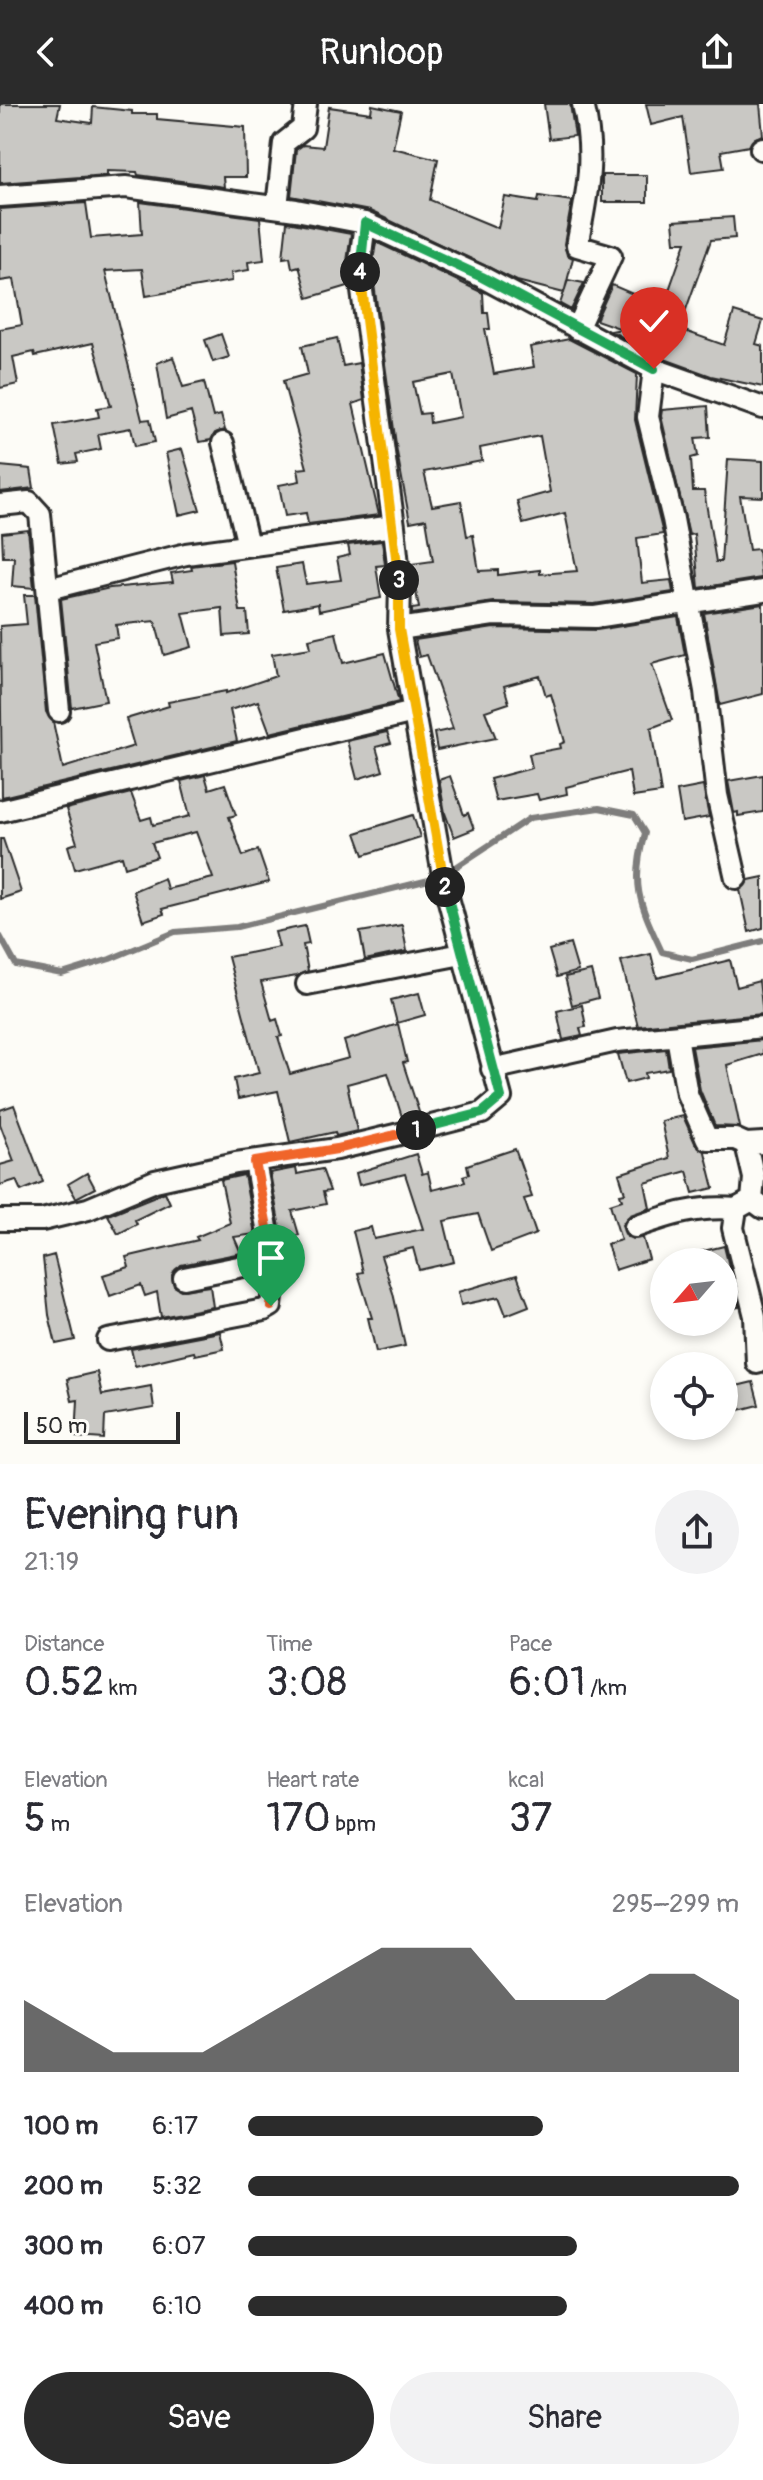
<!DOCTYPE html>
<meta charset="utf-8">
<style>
:root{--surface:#fff;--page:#f2f2f3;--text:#2b2b33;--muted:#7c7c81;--accent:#2b2b2b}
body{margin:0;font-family:Pangolin,sans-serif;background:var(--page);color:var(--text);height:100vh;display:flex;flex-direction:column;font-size:30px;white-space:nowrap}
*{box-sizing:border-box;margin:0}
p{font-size:26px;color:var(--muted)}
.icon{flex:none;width:44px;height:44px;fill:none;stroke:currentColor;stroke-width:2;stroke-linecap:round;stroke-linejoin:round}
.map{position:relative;height:1360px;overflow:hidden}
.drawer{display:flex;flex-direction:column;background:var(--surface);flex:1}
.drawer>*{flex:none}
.needle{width:52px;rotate:242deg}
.buttons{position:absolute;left:650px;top:1144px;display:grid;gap:16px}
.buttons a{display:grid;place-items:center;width:88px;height:88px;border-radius:50%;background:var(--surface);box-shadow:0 4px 12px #0003;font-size:40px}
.scale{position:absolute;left:24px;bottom:20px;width:156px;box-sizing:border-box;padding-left:8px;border:4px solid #2b2b2b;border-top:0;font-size:22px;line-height:28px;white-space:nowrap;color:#2b2b2b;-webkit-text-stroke:6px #fdfcf7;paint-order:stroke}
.pin{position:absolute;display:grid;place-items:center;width:68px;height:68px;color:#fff;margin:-82px -34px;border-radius:50% 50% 50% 0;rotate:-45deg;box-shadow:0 0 8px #0007}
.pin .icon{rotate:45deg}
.km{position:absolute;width:40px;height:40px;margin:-20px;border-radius:50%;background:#222;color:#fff;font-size:22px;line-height:40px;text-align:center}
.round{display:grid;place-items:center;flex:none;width:84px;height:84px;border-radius:42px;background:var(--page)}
.head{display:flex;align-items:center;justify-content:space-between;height:136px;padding:0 24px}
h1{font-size:44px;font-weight:600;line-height:60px}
.metrics{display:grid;grid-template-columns:repeat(3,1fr);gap:12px;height:136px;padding:8px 24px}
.metrics div{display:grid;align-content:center}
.metrics b{font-size:40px;font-weight:600}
.metrics small{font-size:22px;font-weight:400}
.metrics p{font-size:22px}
.chart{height:224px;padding:16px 24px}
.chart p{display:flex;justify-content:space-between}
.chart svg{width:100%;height:144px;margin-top:8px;fill:var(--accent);opacity:.7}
.primary-button{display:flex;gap:16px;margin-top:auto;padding:16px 24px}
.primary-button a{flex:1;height:92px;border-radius:48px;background:var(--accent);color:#fff;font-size:32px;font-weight:600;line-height:92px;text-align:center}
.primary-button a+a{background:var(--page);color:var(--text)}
ul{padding:0 24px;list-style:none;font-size:26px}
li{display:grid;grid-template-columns:128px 96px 1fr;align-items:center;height:60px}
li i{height:20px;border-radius:10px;background:var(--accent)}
header{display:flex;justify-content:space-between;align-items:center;height:104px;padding:0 24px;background:var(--accent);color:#fff;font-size:36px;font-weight:600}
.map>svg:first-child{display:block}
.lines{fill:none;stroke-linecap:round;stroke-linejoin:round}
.stream{stroke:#7e7d7b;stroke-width:6}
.building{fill:#c9c8c4;stroke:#2b2b2b;stroke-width:2;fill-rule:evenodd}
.minor-casing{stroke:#2b2b2b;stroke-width:26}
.minor{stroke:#fdfcf7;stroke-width:20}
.split-1-casing{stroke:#fff;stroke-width:16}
.split-2-casing{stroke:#fff;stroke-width:16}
.split-3-casing{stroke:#fff;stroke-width:16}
.split-4-casing{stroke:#fff;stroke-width:16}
.split-5-casing{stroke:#fff;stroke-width:16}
.split-1{stroke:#f0652b;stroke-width:10}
.split-2{stroke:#22a559;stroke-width:10}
.split-3{stroke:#f5b400;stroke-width:10}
.split-4{stroke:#f5b400;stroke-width:10}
.split-5{stroke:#22a559;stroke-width:10}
</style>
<header><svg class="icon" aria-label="back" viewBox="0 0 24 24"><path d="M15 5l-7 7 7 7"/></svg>Runloop<svg class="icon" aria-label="share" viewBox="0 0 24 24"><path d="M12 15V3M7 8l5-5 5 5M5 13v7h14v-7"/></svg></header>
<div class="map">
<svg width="763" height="1360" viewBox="0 0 763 1360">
<rect width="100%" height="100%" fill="#fdfcf7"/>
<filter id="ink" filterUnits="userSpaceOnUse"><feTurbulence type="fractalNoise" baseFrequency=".0125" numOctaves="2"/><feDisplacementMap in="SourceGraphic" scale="16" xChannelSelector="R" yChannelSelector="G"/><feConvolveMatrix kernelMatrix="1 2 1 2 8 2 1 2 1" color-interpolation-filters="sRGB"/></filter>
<g filter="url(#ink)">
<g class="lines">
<path class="stream" d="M 450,767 L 530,714 L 599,704 L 634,711 L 645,729 C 630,782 640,800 662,848 L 692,855 L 763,837
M 0,832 L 16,861 L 62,870 L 110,855 L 175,828 L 237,823 L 433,775"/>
</g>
<path class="building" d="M 0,0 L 60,0 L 57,14 L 92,19 L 93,3 L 132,7 L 132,10 L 157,10 L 157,15 L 245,23 L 246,73 L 223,73 L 224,83 L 138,71 L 137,68 L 107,67 L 107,71 L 0,79 Z
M 544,0 L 570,0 L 575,32 L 549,35 Z
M 646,0 L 760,0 L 763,31 L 755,34 L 749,42 L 721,47 L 724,64 L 691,68 L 683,13 L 651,21 Z
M 372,1 L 401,7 L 393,44 L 438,55 L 430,96 L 498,124 L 505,93 L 538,98 L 539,92 L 572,97 L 564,140 L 567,151 L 573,154 L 564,189 L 517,177 L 370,107 L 291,92 L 296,46 L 303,41 L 323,43 L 329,3 L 371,9 Z
M 602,71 L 647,71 L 647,98 L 602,98 Z
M 140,98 L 260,114 L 264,156 L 248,158 L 249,166 L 231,169 L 232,177 L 146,192 L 142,165 L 105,167 L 142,316 L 150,315 L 155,338 L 135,342 L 131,324 L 98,330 L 101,345 L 76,350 L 78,358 L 62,360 L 54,321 L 99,313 L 97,304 L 111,302 L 93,239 L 35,252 L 34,248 L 13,253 L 18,280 L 0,284 L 0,225 L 22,221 L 14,175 L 0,177 L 0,105 L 86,99 L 91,134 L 142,130 Z
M 733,113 L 735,134 L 711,136 L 679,225 L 724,241 L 734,208 L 763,217 L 756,240 L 763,242 L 763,283 L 711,272 L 659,253 L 611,227 L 622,225 L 596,216 L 612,181 L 663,203 L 686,138 L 675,138 L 673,117 Z
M 287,118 L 351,130 L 346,164 L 348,182 L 308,194 L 299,162 L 292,164 L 290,153 L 283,154 Z
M 376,138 L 483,189 L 484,209 L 488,209 L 490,225 L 485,225 L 494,270 L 534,263 L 530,243 L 569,235 L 637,270 L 635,316 L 663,430 L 637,434 L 642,479 L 671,476 L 673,488 L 594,500 L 493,498 L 412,510 L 412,505 L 419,504 L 411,460 L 433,457 L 426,415 L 410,418 L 397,348 L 372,165 ZM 453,270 L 461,313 L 430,319 L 429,309 L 420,310 L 413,278 ZM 540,332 L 550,388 L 517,397 L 523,420 L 565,409 L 577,467 L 540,470 L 540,466 L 498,471 L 498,466 L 479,467 L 473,431 L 467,432 L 461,397 L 432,402 L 424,368 L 482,357 L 480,344 Z
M 568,176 L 584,179 L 571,206 L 560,200 Z
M 221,230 L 229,253 L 213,258 L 205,236 Z
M 337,234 L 343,262 L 359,259 L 364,296 L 353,300 L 379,411 L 308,420 L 306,409 L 285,412 L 279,381 L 300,377 L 298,365 L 307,364 L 283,277 L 308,270 L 302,242 Z
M 173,253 L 183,283 L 204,278 L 213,313 L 221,311 L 225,326 L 215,329 L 211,336 L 199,338 L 191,308 L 166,315 L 157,259 Z
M 708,302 L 710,333 L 695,334 L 698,352 L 691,354 L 693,387 L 704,387 L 716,458 L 721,458 L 728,355 L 763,357 L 763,393 L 740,392 L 749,446 L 758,445 L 761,474 L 699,484 L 694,430 L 689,431 L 661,312 L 662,306 Z
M 182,345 L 200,406 L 179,411 L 166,349 Z
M 0,362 L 31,365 L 34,384 L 0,388 Z
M 28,426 L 34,484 L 12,482 L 14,453 L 3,453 L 2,429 Z
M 382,437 L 385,461 L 376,462 L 381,494 L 319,507 L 318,500 L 284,506 L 276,464 L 302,460 L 306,480 L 341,476 L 337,454 L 350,451 L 348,441 Z
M 232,457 L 240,507 L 247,507 L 249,530 L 224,532 L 222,504 L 183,509 L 192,543 L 164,551 L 155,517 L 116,521 L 118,534 L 94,538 L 106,597 L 72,604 L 61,495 L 110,484 L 173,478 L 171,469 L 192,466 L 191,462 Z
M 24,491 L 35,491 L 46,608 L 53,618 L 63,664 L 134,642 L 126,615 L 169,602 L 168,598 L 226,587 L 226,589 L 276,572 L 272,550 L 311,544 L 309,535 L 336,529 L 343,559 L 385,549 L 399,598 L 270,629 L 258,597 L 230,606 L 237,637 L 2,693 L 0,522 L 27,520 Z
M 763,500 L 763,590 L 720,601 L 704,509 Z
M 678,513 L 685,551 L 652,560 L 672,616 L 651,624 L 661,689 L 633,693 L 629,667 L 566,683 L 567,690 L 539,696 L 537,690 L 496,697 L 490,675 L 532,664 L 529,650 L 561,644 L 560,640 L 565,638 L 551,590 L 546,592 L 540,572 L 504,582 L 509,599 L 485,607 L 496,634 L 437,646 L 434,629 L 453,625 L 427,551 L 419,553 L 415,536 L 494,524 L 597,526 Z
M 387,628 L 391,639 L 376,643 L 383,667 L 357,675 L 347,637 Z
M 205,671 L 209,685 L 225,680 L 236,711 L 229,713 L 243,752 L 258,746 L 269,778 L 162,805 L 164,810 L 143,817 L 133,787 L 164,774 L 167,785 L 213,774 L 196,728 L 152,739 L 157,753 L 125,763 L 122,752 L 75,765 L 68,742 L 77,739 L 66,705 L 131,689 L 141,716 L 151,713 L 153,721 L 190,712 L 181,677 Z
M 763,671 L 763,708 L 738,712 L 738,708 L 734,709 L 728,677 Z
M 450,672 L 464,711 L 468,709 L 474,725 L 454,733 L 445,709 L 439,676 Z
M 703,682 L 709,713 L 682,718 L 677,687 Z
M 413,711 L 420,733 L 364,751 L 356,729 Z
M 0,735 L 3,735 L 21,788 L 0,795 Z
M 763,773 L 763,824 L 749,828 L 740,786 L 749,776 Z
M 402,821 L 407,847 L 365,856 L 360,828 Z
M 305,822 L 309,840 L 303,841 L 308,867 L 297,872 L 261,878 L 272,917 L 277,915 L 282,932 L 278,933 L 290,970 L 349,954 L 344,937 L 398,920 L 407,958 L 403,959 L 420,1011 L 403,1016 L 388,969 L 347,980 L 357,1027 L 336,1032 L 335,1028 L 290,1038 L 278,987 L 238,995 L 234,975 L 259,969 L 228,853 L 279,843 L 275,828 Z
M 570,840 L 578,867 L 557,873 L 549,846 Z
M 651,850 L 657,874 L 730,856 L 737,883 L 759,877 L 763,910 L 638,922 L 621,857 Z
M 591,867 L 598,894 L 572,901 L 565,873 Z
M 419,889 L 425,911 L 397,919 L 391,896 Z
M 582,901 L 586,923 L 580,924 L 582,932 L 563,936 L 557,907 Z
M 763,936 L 763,950 L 727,961 L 740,1023 L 715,1022 L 700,986 L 692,943 Z
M 666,945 L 669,965 L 645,969 L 646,974 L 626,979 L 618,950 Z
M 14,1001 L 43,1078 L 21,1087 L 16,1076 L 0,1081 L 0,1061 L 14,1057 L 0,1020 L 0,1006 Z
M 683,1012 L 696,1041 L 705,1048 L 714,1084 L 693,1089 L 687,1067 L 645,1079 L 650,1104 L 630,1111 L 622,1121 L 627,1133 L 643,1134 L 649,1155 L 615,1166 L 607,1140 L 621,1136 L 610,1100 L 622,1096 L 620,1090 L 625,1089 L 619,1070 L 669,1054 L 661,1017 Z
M 515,1045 L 532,1093 L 524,1095 L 536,1130 L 491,1147 L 478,1110 L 444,1117 L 454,1158 L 419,1166 L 413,1144 L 381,1152 L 393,1189 L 405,1242 L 376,1248 L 368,1214 L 372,1214 L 358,1169 L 363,1168 L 353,1127 L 371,1123 L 374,1135 L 423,1125 L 405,1070 L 359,1081 L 356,1069 L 416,1050 L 422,1070 L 428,1068 L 432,1086 L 465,1078 L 463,1072 L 469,1070 L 467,1061 Z
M 296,1064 L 297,1070 L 322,1065 L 330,1087 L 323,1088 L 326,1100 L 292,1107 L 299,1131 L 282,1135 L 270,1069 Z
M 87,1069 L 95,1084 L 76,1094 L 68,1080 Z
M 244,1071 L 255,1130 L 234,1133 L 241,1149 L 181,1161 L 172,1171 L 174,1182 L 181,1186 L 210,1182 L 213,1203 L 161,1213 L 157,1188 L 145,1192 L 141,1181 L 110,1192 L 103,1171 L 129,1163 L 126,1153 L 198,1136 L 196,1133 L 230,1119 L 221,1076 Z
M 165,1088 L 170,1099 L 135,1116 L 137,1120 L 118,1130 L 108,1111 Z
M 724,1142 L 739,1203 L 724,1206 L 724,1158 L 684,1158 L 683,1152 Z
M 54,1151 L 75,1236 L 56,1240 L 49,1211 L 43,1154 Z
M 517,1171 L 529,1202 L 506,1211 L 499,1193 L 461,1201 L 458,1188 Z
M 220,1228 L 224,1245 L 195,1251 L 194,1248 L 135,1262 L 131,1245 Z
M 97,1268 L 102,1291 L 151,1282 L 154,1304 L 105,1312 L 104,1335 L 76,1333 L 78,1296 L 72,1297 L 67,1275 Z
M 753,1278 L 759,1301 L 724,1310 L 724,1285 Z"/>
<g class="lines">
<defs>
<path id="minor" d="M 761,45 L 763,44
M 0,92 L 126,83 L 296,106 L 365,119 L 482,173 L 654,265 L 763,304
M 277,103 L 284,39 L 303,24 L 306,0
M 577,225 L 611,152 L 577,142 C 587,90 596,53 583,0
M 654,265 L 648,313 L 673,415 L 705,587 L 717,691 L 736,774
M 223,339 L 248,441
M 0,401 L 29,398 L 40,410 L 59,607
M 48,485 L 186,450 L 394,422
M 399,525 L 493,511 L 595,513 L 763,487
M 0,707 L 414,608
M 307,880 L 462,850
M 677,932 L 687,990 L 707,1035 L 735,1035 L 746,1040
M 492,965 L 617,937 L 763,923
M 752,1096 L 754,1074 L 746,1040 L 763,1039
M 0,1116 L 42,1116 L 88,1105 L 155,1077 L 236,1059 L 337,1045 L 412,1027 L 482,1009 L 501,993 L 445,782 L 399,525 L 400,480 L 394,422 L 359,165 L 365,119
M 635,1123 C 669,1111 700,1101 736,1105
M 184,1174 L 273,1156
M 108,1236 L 264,1206 L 271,1202 L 275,1167 L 255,1058
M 757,1259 L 755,1212 L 733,1124 L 736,1105 L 752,1096 L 763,1104"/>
</defs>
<use href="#minor" class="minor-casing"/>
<use href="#minor" class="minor"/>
</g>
</g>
<g class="lines" filter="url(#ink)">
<defs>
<path id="split-1" d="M 271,1202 L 275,1167 L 255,1058 L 337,1045 L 416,1026"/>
<path id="split-2" d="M 416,1026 L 482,1009 L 501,993 L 445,783"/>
<path id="split-3" d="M 399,476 L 399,525 L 445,783"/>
<path id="split-4" d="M 360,168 L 399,476"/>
<path id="split-5" d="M 360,168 L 365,119 L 482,173 L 654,265"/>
</defs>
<use href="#split-1" class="split-1-casing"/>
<use href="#split-2" class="split-2-casing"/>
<use href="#split-3" class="split-3-casing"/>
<use href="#split-4" class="split-4-casing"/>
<use href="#split-5" class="split-5-casing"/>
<use href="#split-1" class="split-1"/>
<use href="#split-2" class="split-2"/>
<use href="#split-3" class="split-3"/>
<use href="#split-4" class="split-4"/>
<use href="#split-5" class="split-5"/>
</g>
</svg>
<div class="buttons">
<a><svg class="needle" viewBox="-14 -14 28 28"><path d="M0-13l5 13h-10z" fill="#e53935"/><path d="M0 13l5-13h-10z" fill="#7c7c81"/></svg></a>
<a><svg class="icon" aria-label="locate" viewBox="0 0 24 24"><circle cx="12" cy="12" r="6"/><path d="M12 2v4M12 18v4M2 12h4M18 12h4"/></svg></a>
</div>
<div class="scale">50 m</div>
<div class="pin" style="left:271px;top:1202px;background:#1e9e55"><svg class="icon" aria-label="arrive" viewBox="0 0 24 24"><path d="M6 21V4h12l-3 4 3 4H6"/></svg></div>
<div class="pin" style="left:654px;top:265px;background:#d93025"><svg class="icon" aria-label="check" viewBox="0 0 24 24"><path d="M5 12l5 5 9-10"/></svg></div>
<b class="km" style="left:416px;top:1026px">1</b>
<b class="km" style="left:445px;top:783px">2</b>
<b class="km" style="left:399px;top:476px">3</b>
<b class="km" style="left:360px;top:168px">4</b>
</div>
<section class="drawer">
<div class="head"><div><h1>Evening run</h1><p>21:19</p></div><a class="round"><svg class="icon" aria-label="share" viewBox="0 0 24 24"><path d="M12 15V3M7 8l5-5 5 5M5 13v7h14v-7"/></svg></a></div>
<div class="metrics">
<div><p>Distance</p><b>0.52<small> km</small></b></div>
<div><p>Time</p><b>3:08</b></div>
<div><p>Pace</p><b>6:01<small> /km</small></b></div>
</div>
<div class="metrics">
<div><p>Elevation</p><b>5<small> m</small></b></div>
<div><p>Heart rate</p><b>170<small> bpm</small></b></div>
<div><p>kcal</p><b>37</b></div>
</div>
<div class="chart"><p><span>Elevation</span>295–299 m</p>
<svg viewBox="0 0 160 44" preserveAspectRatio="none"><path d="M0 44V22L10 30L20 38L30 38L40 38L50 30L60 22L70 14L80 6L90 6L100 6L110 22L120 22L130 22L140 14L150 14L160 22V44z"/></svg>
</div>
<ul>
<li><b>100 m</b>6:17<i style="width:60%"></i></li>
<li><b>200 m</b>5:32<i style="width:100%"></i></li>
<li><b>300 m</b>6:07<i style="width:67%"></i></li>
<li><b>400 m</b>6:10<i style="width:65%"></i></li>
</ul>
<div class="primary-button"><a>Save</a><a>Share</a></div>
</section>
